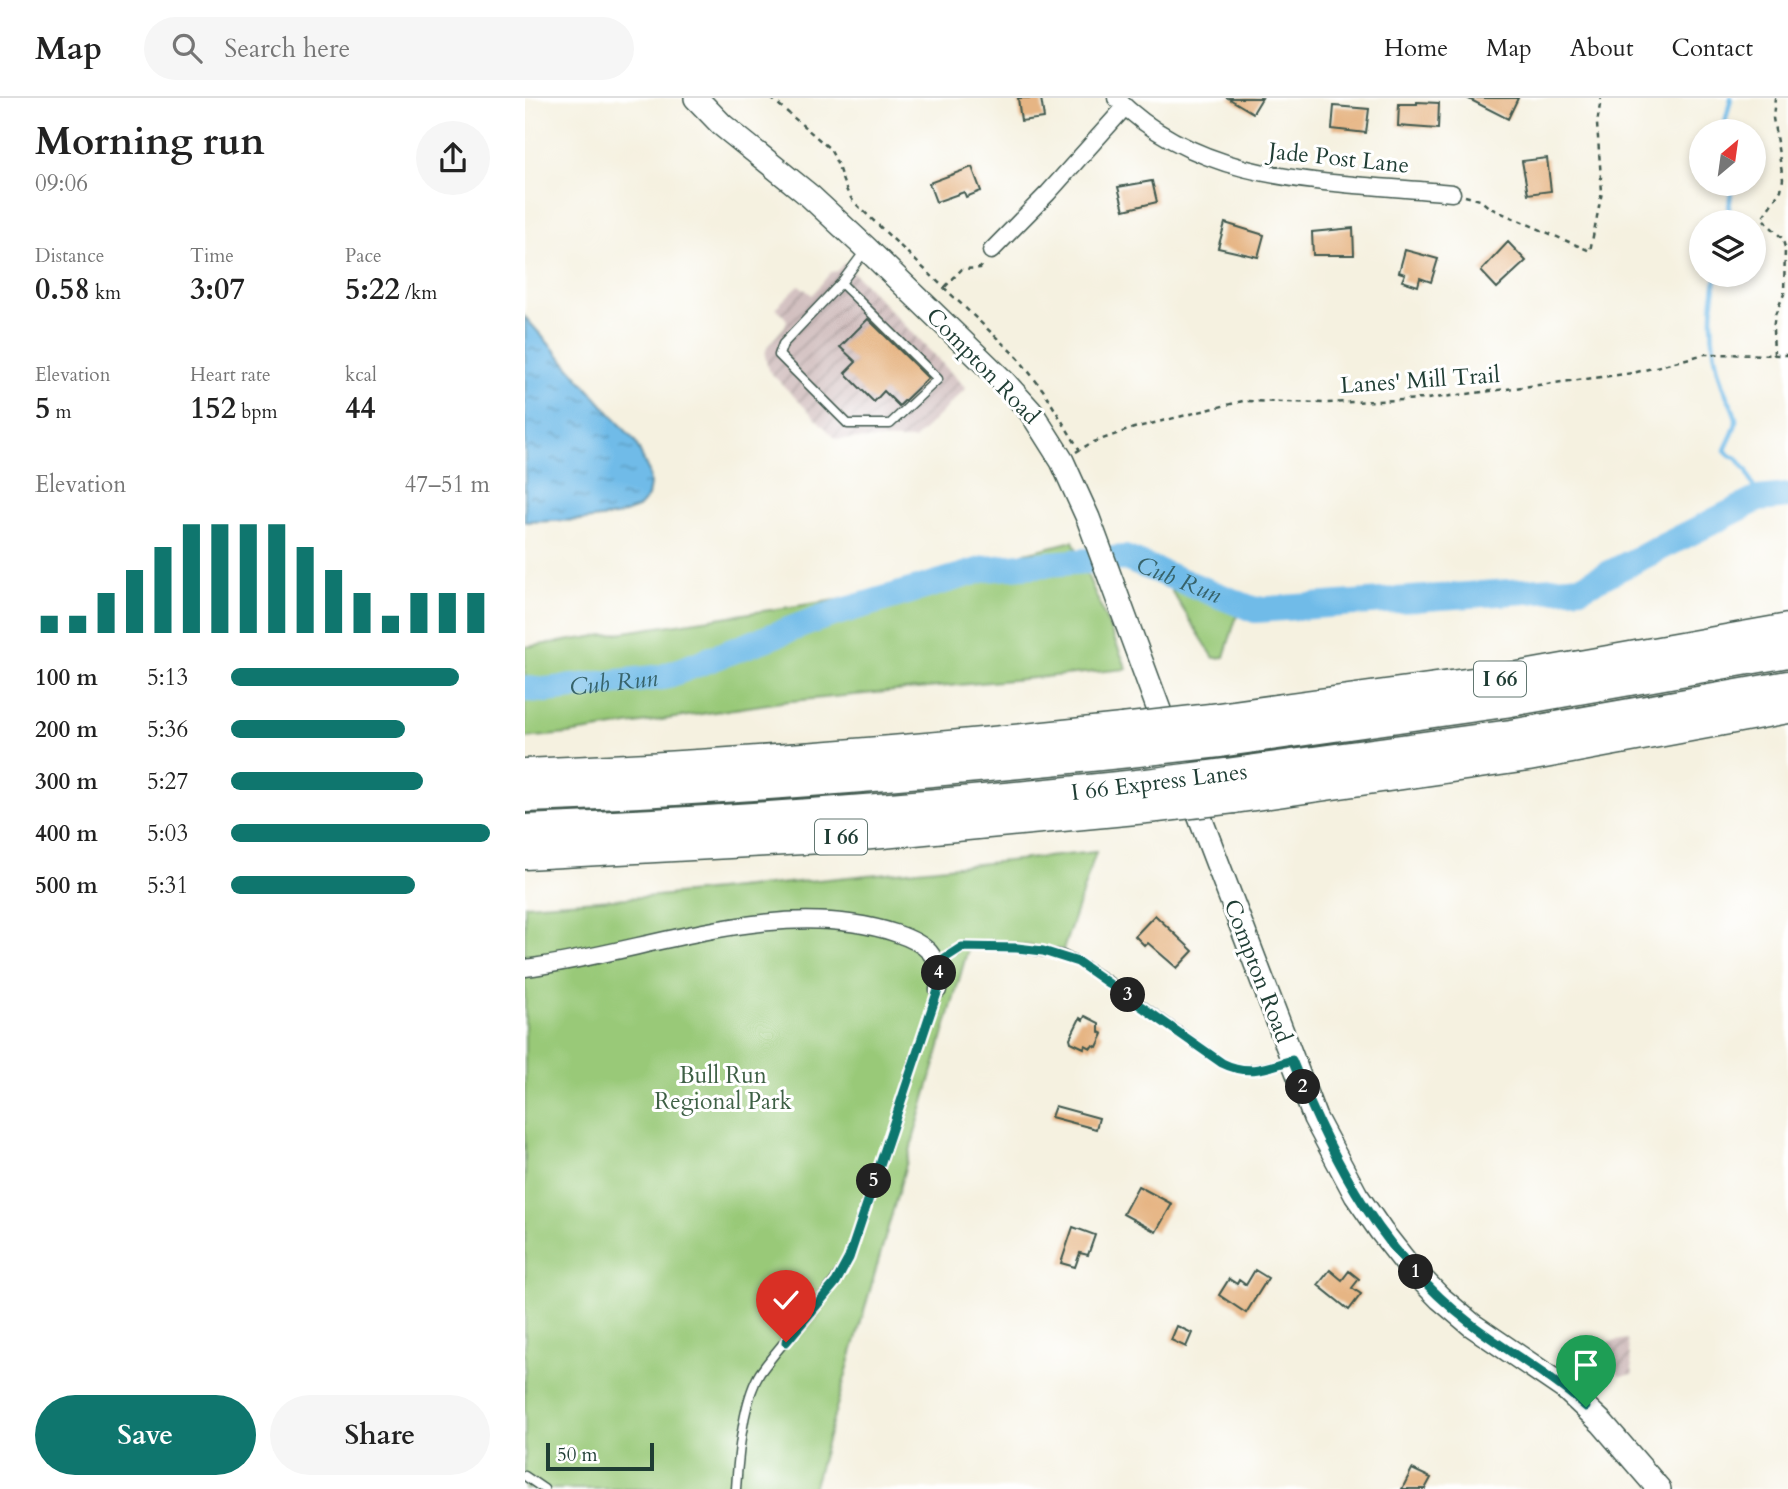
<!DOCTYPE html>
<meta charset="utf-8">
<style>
:root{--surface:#fff;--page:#f6f6f6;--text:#222;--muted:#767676;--line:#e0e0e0;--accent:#0f766e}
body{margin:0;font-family:Cardo,serif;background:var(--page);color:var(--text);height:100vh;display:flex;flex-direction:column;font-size:26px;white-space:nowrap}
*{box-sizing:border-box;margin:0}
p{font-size:23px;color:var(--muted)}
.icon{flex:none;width:38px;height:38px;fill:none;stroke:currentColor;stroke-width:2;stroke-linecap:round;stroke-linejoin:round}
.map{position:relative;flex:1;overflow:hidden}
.sheet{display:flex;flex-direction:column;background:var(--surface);width:525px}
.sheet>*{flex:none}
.needle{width:46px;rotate:29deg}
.buttons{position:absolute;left:1164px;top:21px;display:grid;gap:14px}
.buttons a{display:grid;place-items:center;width:77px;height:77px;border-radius:50%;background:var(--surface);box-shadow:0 4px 10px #0003;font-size:35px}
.scale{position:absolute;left:21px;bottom:18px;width:108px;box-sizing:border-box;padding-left:7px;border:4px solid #1f3d34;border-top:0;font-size:19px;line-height:24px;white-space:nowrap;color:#1f3d34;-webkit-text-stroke:5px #fff;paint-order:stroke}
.pin{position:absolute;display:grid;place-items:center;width:60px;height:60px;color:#fff;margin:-72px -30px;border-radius:50% 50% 50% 0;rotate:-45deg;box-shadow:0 0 7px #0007}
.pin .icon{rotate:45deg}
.km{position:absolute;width:35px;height:35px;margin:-18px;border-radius:50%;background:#222;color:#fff;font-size:19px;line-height:35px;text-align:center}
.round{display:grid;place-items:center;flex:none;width:74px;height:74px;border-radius:37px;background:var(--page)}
.overview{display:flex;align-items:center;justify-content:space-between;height:119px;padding:0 35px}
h1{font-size:38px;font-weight:600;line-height:52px}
.stats{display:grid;grid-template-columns:repeat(3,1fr);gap:10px;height:119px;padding:7px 35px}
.stats div{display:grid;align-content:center}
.stats b{font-size:30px;font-weight:600}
.stats small{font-size:19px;font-weight:400}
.stats p{font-size:19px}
.chart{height:196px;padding:14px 35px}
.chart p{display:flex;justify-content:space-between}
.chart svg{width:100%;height:126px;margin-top:7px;stroke:var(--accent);stroke-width:6}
.cta{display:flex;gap:14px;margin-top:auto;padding:14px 35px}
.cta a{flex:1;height:80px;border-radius:42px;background:var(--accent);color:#fff;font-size:28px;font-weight:600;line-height:80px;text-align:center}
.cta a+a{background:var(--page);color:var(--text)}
ul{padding:0 35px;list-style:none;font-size:23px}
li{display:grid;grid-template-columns:112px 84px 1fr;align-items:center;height:52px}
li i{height:18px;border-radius:9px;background:var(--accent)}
header{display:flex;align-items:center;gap:42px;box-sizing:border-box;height:98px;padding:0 35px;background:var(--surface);border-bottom:2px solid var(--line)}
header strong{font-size:33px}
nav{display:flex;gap:38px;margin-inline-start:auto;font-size:24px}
.search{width:490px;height:63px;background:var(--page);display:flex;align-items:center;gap:18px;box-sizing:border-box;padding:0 24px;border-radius:38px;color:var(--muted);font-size:26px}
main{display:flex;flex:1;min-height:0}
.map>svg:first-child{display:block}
.industrial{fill:url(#industrial-furrows)}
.green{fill:#99c978;stroke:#5c8356;stroke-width:2}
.water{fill:url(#water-ripples);stroke:#477c8e;stroke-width:2}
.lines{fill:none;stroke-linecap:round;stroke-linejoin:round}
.stream{stroke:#6fbbe8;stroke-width:4.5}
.river{stroke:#6fbbe8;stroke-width:26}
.building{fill:#e6b584}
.lane-casing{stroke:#3f584e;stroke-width:11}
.street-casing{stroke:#3f584e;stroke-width:19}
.secondary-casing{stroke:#3f584e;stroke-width:26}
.highway-casing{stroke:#3f584e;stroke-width:33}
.path{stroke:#3f584e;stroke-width:2.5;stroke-dasharray:5 5;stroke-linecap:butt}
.lane{stroke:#fff;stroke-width:8}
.street{stroke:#fff;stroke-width:16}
.secondary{stroke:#fff;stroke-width:23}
.highway{stroke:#fff;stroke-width:30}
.highway-bridge-casing{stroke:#3f584e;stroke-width:33;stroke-linecap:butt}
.highway-bridge{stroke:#fff;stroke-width:30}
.route-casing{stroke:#fff;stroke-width:14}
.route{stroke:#0f766e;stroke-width:9}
.labels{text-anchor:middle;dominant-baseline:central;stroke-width:6;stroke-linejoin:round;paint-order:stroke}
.shield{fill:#fff;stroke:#627771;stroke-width:2}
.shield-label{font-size:21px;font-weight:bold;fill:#1f3d34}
.street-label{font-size:23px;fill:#1f3d34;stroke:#fff}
.park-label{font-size:23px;fill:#3e6045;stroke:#fff}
.water-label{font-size:24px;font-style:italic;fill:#37636a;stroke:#fff}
</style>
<header>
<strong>Map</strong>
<div class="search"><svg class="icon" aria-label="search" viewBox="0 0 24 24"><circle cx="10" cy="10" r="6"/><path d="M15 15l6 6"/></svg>Search here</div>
<nav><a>Home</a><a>Map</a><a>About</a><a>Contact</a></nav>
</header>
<main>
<section class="sheet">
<div class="overview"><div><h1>Morning run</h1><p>09:06</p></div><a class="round"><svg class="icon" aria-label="share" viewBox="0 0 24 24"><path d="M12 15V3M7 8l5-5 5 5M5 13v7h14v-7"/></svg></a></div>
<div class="stats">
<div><p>Distance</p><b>0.58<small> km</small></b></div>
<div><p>Time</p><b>3:07</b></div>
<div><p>Pace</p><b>5:22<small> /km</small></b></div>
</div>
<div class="stats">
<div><p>Elevation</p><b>5<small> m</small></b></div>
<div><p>Heart rate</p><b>152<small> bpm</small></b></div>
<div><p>kcal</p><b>44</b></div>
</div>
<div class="chart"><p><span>Elevation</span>47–51 m</p>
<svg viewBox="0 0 160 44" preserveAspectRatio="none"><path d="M5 44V38M15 44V38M25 44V30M35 44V22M45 44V14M55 44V6M65 44V6M75 44V6M85 44V6M95 44V14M105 44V22M115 44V30M125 44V38M135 44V30M145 44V30M155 44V30"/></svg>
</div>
<ul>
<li><b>100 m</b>5:13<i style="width:88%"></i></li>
<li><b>200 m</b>5:36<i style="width:67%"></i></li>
<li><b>300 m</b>5:27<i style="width:74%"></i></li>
<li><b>400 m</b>5:03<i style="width:100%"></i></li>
<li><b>500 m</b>5:31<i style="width:71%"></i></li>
</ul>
<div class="cta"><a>Save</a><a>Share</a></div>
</section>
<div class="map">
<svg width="1263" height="1391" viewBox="0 0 1263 1391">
<defs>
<pattern id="industrial-furrows" width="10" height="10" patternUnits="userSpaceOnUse" patternTransform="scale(1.75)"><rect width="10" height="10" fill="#d2bfbf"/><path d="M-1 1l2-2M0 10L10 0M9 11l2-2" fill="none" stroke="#aa9c9c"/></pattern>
<pattern id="water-ripples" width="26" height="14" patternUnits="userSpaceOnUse" patternTransform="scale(1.75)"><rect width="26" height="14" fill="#6fbbe8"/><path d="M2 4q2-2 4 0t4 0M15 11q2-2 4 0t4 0" fill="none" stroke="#5b99bd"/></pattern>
</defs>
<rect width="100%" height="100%" fill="#fff"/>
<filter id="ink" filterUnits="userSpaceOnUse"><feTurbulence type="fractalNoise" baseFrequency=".0143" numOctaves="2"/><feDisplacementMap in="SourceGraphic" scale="14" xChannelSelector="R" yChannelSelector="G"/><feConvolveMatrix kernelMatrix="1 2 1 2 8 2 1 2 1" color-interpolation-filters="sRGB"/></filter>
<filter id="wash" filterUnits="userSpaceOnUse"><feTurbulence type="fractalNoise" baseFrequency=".00686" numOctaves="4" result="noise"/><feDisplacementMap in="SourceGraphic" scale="28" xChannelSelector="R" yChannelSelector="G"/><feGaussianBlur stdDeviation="1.57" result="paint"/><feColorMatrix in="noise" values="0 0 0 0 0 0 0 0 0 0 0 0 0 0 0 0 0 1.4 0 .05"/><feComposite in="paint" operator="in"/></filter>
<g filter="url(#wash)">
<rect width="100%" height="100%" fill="#f5f1e0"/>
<path class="industrial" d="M 319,165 L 441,290 L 389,342 L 311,341 L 243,272 L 240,257 L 242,249 L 260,228 L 262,222 L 251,209 L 274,187 L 287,197 L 306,174 L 312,173 Z
M 1102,1241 L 1108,1276 L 1095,1278 L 1073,1246 Z"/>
<path class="green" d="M 548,443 L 602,571 L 256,604 L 43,636 L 0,640 L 0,549 L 318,501 Z
M 637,478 L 718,498 L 699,559 L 689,560 Z
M 571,754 L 538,852 L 463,842 L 444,847 L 288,1391 L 0,1391 L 0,807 L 132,798 Z"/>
<path class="water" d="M 0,219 L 110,343 L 124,374 L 125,386 L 123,399 L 113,410 L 91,418 L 59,422 L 0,424 Z"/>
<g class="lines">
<path class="stream" d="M 1198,33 L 1206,0
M 1202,124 L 1206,95 L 1204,86
M 1192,177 C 1184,214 1185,249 1197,286 C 1200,297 1209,309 1211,321 C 1212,331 1203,343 1200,352 L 1205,358 L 1212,360 L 1222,373 L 1233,401"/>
<path class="river" id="s1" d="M 0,591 L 21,592 L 138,579 L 298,519 L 460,471 L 600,460 L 730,512 L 1057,489 L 1233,401 L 1263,398"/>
</g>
<g id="blocks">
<path class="building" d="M 493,0 L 516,0 L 519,20 L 496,23 Z
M 703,0 L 737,0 L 728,15 Z
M 942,0 L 993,0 L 983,21 Z
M 892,4 L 914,5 L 913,31 L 873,28 L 874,6 L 892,6 Z
M 809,8 L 844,11 L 841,35 L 807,31 Z
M 1022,60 L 1026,93 L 1003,96 L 997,63 Z
M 447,69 L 456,93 L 441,99 L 439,94 L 411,104 L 404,85 Z
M 627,83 L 632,104 L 599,112 L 593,89 Z
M 700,125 L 739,137 L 733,159 L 693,150 Z
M 828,130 L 829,157 L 788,157 L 787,134 Z
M 983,144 L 1001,163 L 972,190 L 956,173 Z
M 880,152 L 913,161 L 906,184 L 895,180 L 893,188 L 877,183 L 880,176 L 874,174 Z
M 343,221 L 403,280 L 374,308 L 359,293 L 349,304 L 320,275 L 331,264 L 315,249 Z
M 630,817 L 668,853 L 652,870 L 623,845 L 620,848 L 610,838 Z
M 560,918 L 574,925 L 574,934 L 578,936 L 572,949 L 568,947 L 566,950 L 560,947 L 559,950 L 546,944 L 545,940 L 555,920 L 558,922 Z
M 530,1008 L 574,1020 L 571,1031 L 526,1019 Z
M 613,1088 L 647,1106 L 631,1134 L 598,1116 Z
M 548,1129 L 570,1137 L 563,1157 L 555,1155 L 550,1169 L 536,1165 Z
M 730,1172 L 743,1180 L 721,1215 L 694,1197 L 704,1181 L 712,1186 L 714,1182 L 721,1187 Z
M 805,1172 L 817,1182 L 824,1173 L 834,1181 L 827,1190 L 836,1196 L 824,1212 L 793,1187 Z
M 652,1228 L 667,1235 L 661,1249 L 646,1242 Z
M 887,1371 L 906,1380 L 900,1391 L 877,1391 Z"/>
</g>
</g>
<g filter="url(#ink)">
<use href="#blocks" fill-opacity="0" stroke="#3f584e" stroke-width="2"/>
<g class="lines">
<defs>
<path id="lane" d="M 316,185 L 413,281 L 365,326 L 323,326 L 254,257 L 258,246 L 316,185 L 340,153
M 412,865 L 437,849 L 492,850 L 538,857 L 553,864 L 582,882 L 697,965 C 721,977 742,970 766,962
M 0,1378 L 19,1391
M 211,1391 C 213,1359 218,1302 235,1275 C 263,1235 300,1203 324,1160 L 413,892"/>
<path id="street" d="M 591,0 C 680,90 810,83 927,95
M 466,153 L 523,95 L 600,9
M 0,870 C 120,855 250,797 370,835 C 400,845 418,857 413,892"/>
<path id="secondary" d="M 171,0 L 197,27 L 285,98 L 342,151 L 479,284 L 506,314 L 537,363 L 563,420 L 634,612
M 674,717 L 790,1020 L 831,1097 L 856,1133 L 882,1166 L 915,1200 L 947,1227 L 1041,1291 L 1077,1325 L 1134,1391"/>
<path id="highway" d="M 686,621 L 999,578 L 1263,531
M 694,644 L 980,604 L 1263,554
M 0,676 C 200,668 398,652 597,631
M 701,676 L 986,637 L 1263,588
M 0,699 C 202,692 404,675 604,654
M 709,700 L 1003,658 L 1263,610
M 0,732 C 208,724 415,708 622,686
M 0,756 L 315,739 L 632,709"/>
</defs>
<use href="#lane" class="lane-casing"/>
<use href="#street" class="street-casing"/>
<use href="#secondary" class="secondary-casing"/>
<use href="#highway" class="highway-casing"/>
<path class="path" d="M 246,0 L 304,50 C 316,67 316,90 330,105 L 493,260 L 518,292 L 554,351
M 940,98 L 955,102 L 965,110 L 1065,153 L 1077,94 L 1072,26 L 1076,0
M 420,189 L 437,171 L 455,170 L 460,165
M 1249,257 L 1248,232 L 1250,217 L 1259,196 L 1260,149 L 1257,140 L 1237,120 L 1256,92 L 1258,81 L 1248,20 L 1250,0
M 551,354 L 566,345 L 609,330 L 718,303 L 801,305 L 902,301 L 1108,275 L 1180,256 L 1263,257"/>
<use href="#lane" class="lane"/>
<use href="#street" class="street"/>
<use href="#secondary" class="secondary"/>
<use href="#highway" class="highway"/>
<defs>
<path id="highway-bridge" d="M 597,631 L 686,621
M 604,654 L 694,644
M 622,686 L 701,676
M 632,709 L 709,700"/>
</defs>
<use href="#highway-bridge" class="highway-bridge-casing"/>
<use href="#highway-bridge" class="highway-bridge"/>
</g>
</g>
<g class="lines" filter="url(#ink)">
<defs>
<path id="route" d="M 261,1244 L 311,1184 L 324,1160 L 413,892 L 414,874 L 412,865 L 437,849 L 492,850 L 518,853 L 553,864 L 697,965 C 723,978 741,970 767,962 C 809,1066 857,1158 949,1228 C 986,1256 1027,1278 1061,1309"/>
</defs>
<use href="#route" class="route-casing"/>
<use href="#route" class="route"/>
</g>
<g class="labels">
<g class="shield">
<rect x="949" y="563.5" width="52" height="35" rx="5"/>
<rect x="290" y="721.5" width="52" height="35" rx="5"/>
</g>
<g class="shield-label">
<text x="975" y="581">I 66</text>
<text x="316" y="739">I 66</text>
</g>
<g class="street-label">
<text transform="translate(814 60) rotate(6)">Jade Post Lane</text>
<text transform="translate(458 268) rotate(46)">Compton Road</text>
<text transform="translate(895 282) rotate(-4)">Lanes' Mill Trail</text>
<text transform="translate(634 684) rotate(-7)">I 66 Express Lanes</text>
<text transform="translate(733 873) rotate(69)">Compton Road</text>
</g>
<g class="park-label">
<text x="198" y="977">Bull Run<tspan x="198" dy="26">Regional Park</tspan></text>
</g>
<g class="water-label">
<text stroke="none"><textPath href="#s1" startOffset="677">Cub Run</textPath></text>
<text stroke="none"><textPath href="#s1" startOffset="89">Cub Run</textPath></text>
</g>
</g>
</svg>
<div class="buttons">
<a><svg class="needle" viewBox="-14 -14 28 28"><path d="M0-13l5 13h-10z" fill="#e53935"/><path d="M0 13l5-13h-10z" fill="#767676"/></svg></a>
<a><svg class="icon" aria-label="layers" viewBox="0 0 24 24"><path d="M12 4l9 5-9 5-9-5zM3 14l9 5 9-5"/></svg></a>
</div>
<div class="scale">50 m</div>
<div class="pin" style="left:1061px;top:1309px;background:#1e9e55"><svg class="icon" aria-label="arrive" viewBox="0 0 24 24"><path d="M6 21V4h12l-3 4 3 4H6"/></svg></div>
<div class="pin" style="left:261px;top:1244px;background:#d93025"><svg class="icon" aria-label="check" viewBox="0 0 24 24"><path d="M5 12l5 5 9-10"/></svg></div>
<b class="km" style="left:891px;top:1174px">1</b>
<b class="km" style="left:778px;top:989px">2</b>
<b class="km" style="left:603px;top:897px">3</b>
<b class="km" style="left:414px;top:875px">4</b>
<b class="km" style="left:349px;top:1083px">5</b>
</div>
</main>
